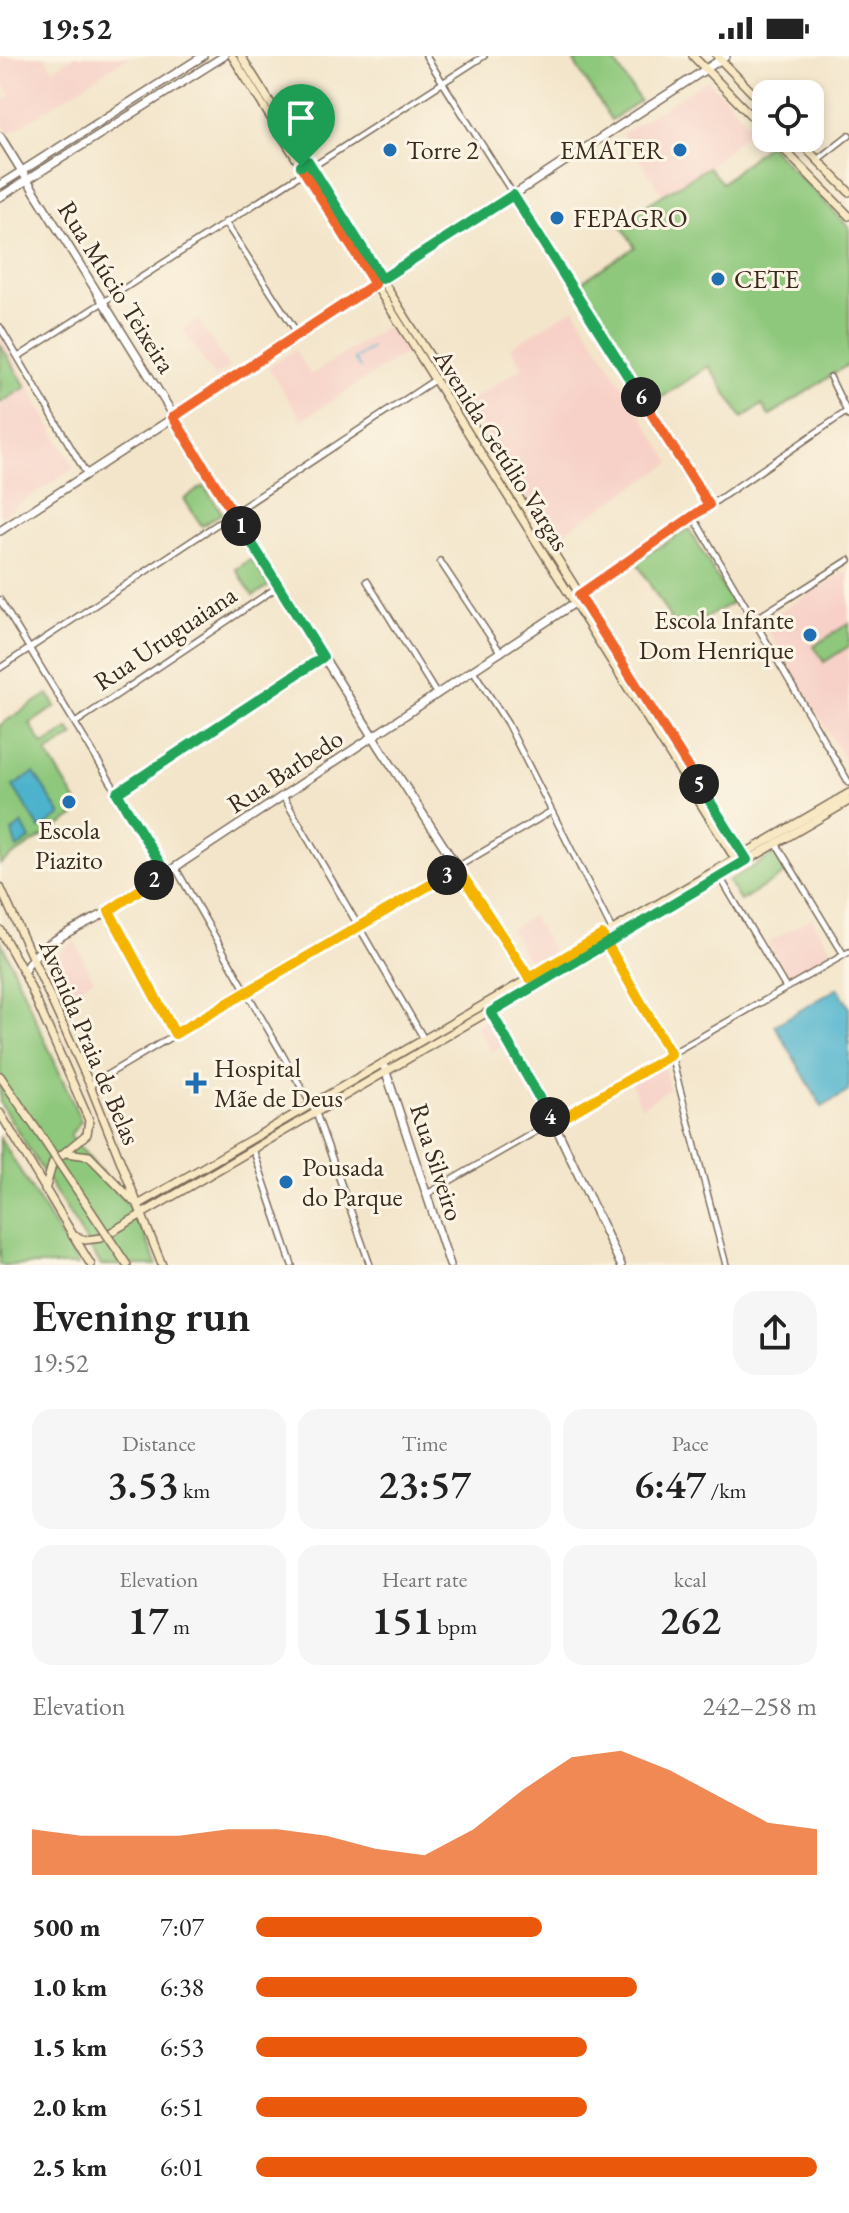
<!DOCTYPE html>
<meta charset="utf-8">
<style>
:root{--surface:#fff;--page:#f6f6f6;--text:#222;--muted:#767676;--accent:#ea580c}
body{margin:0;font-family:"EB Garamond",serif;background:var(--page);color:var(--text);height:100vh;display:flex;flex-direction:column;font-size:30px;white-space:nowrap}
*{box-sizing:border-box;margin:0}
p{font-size:26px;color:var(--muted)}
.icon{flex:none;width:44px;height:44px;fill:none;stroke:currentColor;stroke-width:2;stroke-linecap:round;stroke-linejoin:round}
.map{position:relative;height:1209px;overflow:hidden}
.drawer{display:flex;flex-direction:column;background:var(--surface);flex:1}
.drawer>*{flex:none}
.buttons{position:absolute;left:752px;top:24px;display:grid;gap:16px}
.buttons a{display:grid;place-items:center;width:72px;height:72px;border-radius:16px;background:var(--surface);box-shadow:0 4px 12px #0003;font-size:40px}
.pin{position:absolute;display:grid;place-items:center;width:68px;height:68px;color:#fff;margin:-82px -34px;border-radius:50% 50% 50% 0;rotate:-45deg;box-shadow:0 0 8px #0007}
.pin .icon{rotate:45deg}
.km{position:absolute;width:40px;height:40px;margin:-20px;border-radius:50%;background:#222;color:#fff;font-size:22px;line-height:40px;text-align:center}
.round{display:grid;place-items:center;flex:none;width:84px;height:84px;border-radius:24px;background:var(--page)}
.headline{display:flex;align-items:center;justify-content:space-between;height:136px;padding:0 32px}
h1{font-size:44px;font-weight:600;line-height:60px}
.stats{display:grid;grid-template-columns:repeat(3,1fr);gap:12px;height:136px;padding:8px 32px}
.stats div{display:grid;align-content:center;border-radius:20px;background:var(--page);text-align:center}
.stats b{font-size:40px;font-weight:600}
.stats small{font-size:22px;font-weight:400}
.stats p{font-size:22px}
.chart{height:224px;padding:16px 32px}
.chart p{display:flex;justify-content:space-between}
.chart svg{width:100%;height:144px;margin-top:8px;fill:var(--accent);opacity:.7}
ul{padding:0 32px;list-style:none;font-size:26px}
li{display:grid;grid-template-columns:128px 96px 1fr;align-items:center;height:60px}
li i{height:20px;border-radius:10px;background:var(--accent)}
.status{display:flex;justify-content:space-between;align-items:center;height:56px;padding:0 40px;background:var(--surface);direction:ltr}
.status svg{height:22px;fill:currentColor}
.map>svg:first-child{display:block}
.built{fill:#f7d1c7}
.green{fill:#8ec87c;stroke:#64794d;stroke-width:2}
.water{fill:#4eb3cd;stroke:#446e76;stroke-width:2}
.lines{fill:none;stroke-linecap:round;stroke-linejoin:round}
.stream{stroke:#4eb3cd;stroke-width:2}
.minor-casing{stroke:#7b6b5a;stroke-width:8}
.tertiary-casing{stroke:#7b6b5a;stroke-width:10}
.secondary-casing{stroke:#7b6b5a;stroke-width:10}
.minor{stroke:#fff;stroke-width:5}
.tertiary{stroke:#fff;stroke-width:7}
.secondary{stroke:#f8e8c3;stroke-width:7}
.secondary-bridge-casing{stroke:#7b6b5a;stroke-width:10;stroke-linecap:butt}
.secondary-bridge{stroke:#f8e8c3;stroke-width:7}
.split-1-casing{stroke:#fff;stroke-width:16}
.split-2-casing{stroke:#fff;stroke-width:16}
.split-3-casing{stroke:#fff;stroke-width:16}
.split-4-casing{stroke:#fff;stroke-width:16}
.split-5-casing{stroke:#fff;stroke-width:16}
.split-6-casing{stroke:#fff;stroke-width:16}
.split-7-casing{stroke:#fff;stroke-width:16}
.split-1{stroke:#f0652b;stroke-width:10}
.split-2{stroke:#22a559;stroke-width:10}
.split-3{stroke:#f5b400;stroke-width:10}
.split-4{stroke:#f5b400;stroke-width:10}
.split-5{stroke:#22a559;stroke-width:10}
.split-6{stroke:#f0652b;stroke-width:10}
.split-7{stroke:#22a559;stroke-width:10}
.poi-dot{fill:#1f6fb2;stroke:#fcf5e5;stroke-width:3}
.labels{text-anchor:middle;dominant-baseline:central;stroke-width:6;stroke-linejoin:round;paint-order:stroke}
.poi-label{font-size:26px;fill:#3b2a1e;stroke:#fcf5e5;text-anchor:start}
.street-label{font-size:26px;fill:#3b2a1e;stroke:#fcf5e5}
</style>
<div class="status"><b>19:52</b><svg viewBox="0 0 49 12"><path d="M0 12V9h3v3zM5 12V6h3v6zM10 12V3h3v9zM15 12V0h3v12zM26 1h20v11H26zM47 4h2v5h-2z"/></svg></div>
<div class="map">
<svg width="849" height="1209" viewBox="0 0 849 1209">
<rect width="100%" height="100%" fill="#fcf5e5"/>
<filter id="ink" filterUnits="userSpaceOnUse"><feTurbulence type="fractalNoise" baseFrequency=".0125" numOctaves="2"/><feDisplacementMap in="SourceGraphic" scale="16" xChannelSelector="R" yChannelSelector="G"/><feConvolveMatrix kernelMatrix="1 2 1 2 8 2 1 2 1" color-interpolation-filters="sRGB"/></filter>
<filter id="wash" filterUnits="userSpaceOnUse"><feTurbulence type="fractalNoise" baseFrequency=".006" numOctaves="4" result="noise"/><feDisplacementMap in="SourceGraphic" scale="32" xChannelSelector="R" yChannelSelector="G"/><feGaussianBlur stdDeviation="1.8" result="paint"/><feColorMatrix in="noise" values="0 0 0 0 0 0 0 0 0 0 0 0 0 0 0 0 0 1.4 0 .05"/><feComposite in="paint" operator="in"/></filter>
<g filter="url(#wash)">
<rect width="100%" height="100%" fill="#f3e5ca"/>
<path class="built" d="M 2,0 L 44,0 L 53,13 L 74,0 L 129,0 L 9,78 L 0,64 L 0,47 L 11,39 L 0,22 Z
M 708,24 L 753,72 L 708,111 L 663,139 L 622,78 Z
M 574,252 L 671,407 L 552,483 L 467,347 L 523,311 L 511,291 Z
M 198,263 L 229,311 L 214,321 L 183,273 Z
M 390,268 L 408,295 L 302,364 L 268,311 L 295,294 L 311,319 Z
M 0,278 L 74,412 L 0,461 L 0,349 L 27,331 L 0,286 Z
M 849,514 L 849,712 L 763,566 Z
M 532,860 L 554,898 L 532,911 L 510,873 Z
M 812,861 L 832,896 L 788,921 L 768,887 Z
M 74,885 L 94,923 L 59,942 L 44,908 Z
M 486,964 L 501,990 L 491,996 L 476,970 Z
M 663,1007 L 669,1033 L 641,1051 L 631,1026 Z"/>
<path class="green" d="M 583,0 L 611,0 L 640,45 L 611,64 L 574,6 Z
M 768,88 L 849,171 L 849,308 L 769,360 L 762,349 L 742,362 L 709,310 L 653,347 L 578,228 L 635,191 L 619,166 L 708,111 L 722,127 Z
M 0,288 L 26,331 L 0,347 Z
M 204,430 L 222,457 L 202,470 L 184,443 Z
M 689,473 L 732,547 L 679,577 L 636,505 Z
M 252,503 L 269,530 L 253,540 L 236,513 Z
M 849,567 L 849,590 L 824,606 L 814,590 Z
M 48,638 L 56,650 L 30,668 L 43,689 L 69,673 L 74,679 L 47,697 L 82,755 L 0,808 L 0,669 Z
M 775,798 L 786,817 L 740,845 L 728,825 Z
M 0,883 L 81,1065 L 70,1079 L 137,1160 L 157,1209 L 101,1209 L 0,1047 Z
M 0,1082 L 78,1209 L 0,1209 Z"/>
<path class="water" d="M 34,717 L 61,759 L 40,773 L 13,730 Z
M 22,767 L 30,783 L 17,792 L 12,776 Z
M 838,932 L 849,951 L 849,1035 L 822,1051 L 775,969 Z"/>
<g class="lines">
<path class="stream" d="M 360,312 L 354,303 L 371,292"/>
</g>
</g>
<g filter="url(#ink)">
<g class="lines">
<defs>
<path id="minor" d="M 426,0 L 709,449
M 817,104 L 849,79
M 225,166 L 298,278
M 0,271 L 86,417
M 18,301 L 484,0
M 830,321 L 849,360
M 693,460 L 849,727
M 440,505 L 501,597
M 367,525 L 437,639
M 579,539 L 849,354
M 0,544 L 166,817
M 754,564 L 849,504
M 0,612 L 436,323
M 474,616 L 507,667 L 612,874
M 75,667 L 279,530
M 117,737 L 323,601
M 283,740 L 424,983
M 776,787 L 844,899
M 175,811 L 316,1057 L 370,1209
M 720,821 L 786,932
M 109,856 L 175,978
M 606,886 L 671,999 L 726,1209
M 90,1029 L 550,756
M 253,1093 L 292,1209
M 427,1138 L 849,896"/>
<path id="tertiary" d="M 0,80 L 379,690 L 531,925
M 0,129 L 203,0
M 0,141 L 224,0
M 0,475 L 726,0
M 24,917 C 33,888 83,870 109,855 L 573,548
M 491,956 L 554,1067 L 621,1209
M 383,1007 L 450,1209"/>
<path id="secondary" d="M 232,0 L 739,809
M 241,0 L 747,804
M 693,0 L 766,75
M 717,0 L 766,51
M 773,82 L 849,160
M 796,82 L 849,136
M 0,831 L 90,1029 L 162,1209
M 0,874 L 24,917 L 89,1064 L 87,1078 L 53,1106 L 45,1134
M 0,1020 L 41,1080
M 0,1057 L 91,1209
M 66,1097 L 89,1100 L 133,1145
M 138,1149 L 849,737
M 72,1179 L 85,1184 L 101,1182 L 849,745
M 117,1194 L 127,1209"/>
</defs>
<use href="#minor" class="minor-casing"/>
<use href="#tertiary" class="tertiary-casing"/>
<use href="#secondary" class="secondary-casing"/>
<use href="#minor" class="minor"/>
<use href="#tertiary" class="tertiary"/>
<use href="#secondary" class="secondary"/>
<defs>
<path id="secondary-bridge" d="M 41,1080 L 117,1194"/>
</defs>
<use href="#secondary-bridge" class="secondary-bridge-casing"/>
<use href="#secondary-bridge" class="secondary-bridge"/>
</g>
</g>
<g class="lines" filter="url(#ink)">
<defs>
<path id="split-1" d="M 241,470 L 173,361 L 375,228 L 301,110"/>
<path id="split-2" d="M 154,824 L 166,817 L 117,737 L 323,601 L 241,470"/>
<path id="split-3" d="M 154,824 L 109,855 L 175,978 L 447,819"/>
<path id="split-4" d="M 447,819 L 458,813 L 529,922 L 602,879 L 671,999 L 554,1067 L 550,1061"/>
<path id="split-5" d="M 550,1061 L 491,956 L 747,804 L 699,728"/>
<path id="split-6" d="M 641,341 L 709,449 L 579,539 L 699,728"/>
<path id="split-7" d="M 301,110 L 308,105 L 382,223 L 513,139 L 641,341"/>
</defs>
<use href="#split-1" class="split-1-casing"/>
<use href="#split-2" class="split-2-casing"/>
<use href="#split-3" class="split-3-casing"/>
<use href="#split-4" class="split-4-casing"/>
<use href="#split-5" class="split-5-casing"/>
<use href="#split-6" class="split-6-casing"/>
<use href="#split-7" class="split-7-casing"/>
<use href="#split-1" class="split-1"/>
<use href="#split-2" class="split-2"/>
<use href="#split-3" class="split-3"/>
<use href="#split-4" class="split-4"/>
<use href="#split-5" class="split-5"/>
<use href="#split-6" class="split-6"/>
<use href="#split-7" class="split-7"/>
</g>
<g class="poi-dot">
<circle cx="390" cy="94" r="8"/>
<circle cx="680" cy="94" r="8"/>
<circle cx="557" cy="162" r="8"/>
<circle cx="718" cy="223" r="8"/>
<circle cx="810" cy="579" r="8"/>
<circle cx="69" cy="746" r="8"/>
<path d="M192 1015h8v8h8v8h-8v8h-8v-8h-8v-8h8z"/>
<circle cx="286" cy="1126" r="8"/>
</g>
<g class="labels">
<g class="poi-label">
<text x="406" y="94">Torre 2</text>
<text x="664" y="94" text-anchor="end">EMATER</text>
<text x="573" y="162">FEPAGRO</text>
<text x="734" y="223">CETE</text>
<text x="794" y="564" text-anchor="end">Escola Infante<tspan x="794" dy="30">Dom Henrique</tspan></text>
<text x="69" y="774" text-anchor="middle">Escola<tspan x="69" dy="30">Piazito</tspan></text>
<text x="214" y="1012">Hospital<tspan x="214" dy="30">Mãe de Deus</tspan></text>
<text x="302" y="1111">Pousada<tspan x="302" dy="30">do Parque</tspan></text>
</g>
<g class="street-label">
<text transform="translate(117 231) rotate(58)">Rua Múcio Teixeira</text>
<text transform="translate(502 394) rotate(58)">Avenida Getúlio Vargas</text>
<text transform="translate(165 582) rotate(-34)">Rua Uruguaiana</text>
<text transform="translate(285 715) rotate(-33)">Rua Barbedo</text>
<text transform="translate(90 986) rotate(67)">Avenida Praia de Belas</text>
<text transform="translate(437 1106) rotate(72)">Rua Silveiro</text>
</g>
</g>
</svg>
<div class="buttons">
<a><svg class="icon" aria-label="locate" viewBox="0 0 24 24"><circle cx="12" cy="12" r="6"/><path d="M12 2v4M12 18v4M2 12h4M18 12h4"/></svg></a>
</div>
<div class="pin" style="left:301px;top:110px;background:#1e9e55"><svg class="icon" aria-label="arrive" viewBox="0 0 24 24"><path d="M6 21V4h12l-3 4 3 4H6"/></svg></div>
<b class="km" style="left:241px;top:470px">1</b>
<b class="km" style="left:154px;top:824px">2</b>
<b class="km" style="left:447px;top:819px">3</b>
<b class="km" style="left:550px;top:1061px">4</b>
<b class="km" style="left:699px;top:728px">5</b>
<b class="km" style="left:641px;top:341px">6</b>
</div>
<section class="drawer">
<div class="headline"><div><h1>Evening run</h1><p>19:52</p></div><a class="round"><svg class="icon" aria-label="share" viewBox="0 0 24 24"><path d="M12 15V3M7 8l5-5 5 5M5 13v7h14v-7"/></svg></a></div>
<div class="stats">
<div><p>Distance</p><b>3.53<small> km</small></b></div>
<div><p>Time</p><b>23:57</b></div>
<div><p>Pace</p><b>6:47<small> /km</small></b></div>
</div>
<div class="stats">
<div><p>Elevation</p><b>17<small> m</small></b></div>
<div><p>Heart rate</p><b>151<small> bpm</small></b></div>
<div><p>kcal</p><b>262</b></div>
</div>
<div class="chart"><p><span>Elevation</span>242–258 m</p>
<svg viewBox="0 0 160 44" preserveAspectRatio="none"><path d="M0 44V30L10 32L20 32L30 32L40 30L50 30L60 32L70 36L80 38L90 30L100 18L110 8L120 6L130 12L140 20L150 28L160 30V44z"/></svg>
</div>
<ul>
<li><b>500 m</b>7:07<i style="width:51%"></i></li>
<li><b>1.0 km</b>6:38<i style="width:68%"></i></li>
<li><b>1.5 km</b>6:53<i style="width:59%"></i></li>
<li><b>2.0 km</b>6:51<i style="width:59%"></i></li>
<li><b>2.5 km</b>6:01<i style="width:100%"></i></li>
</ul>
</section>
